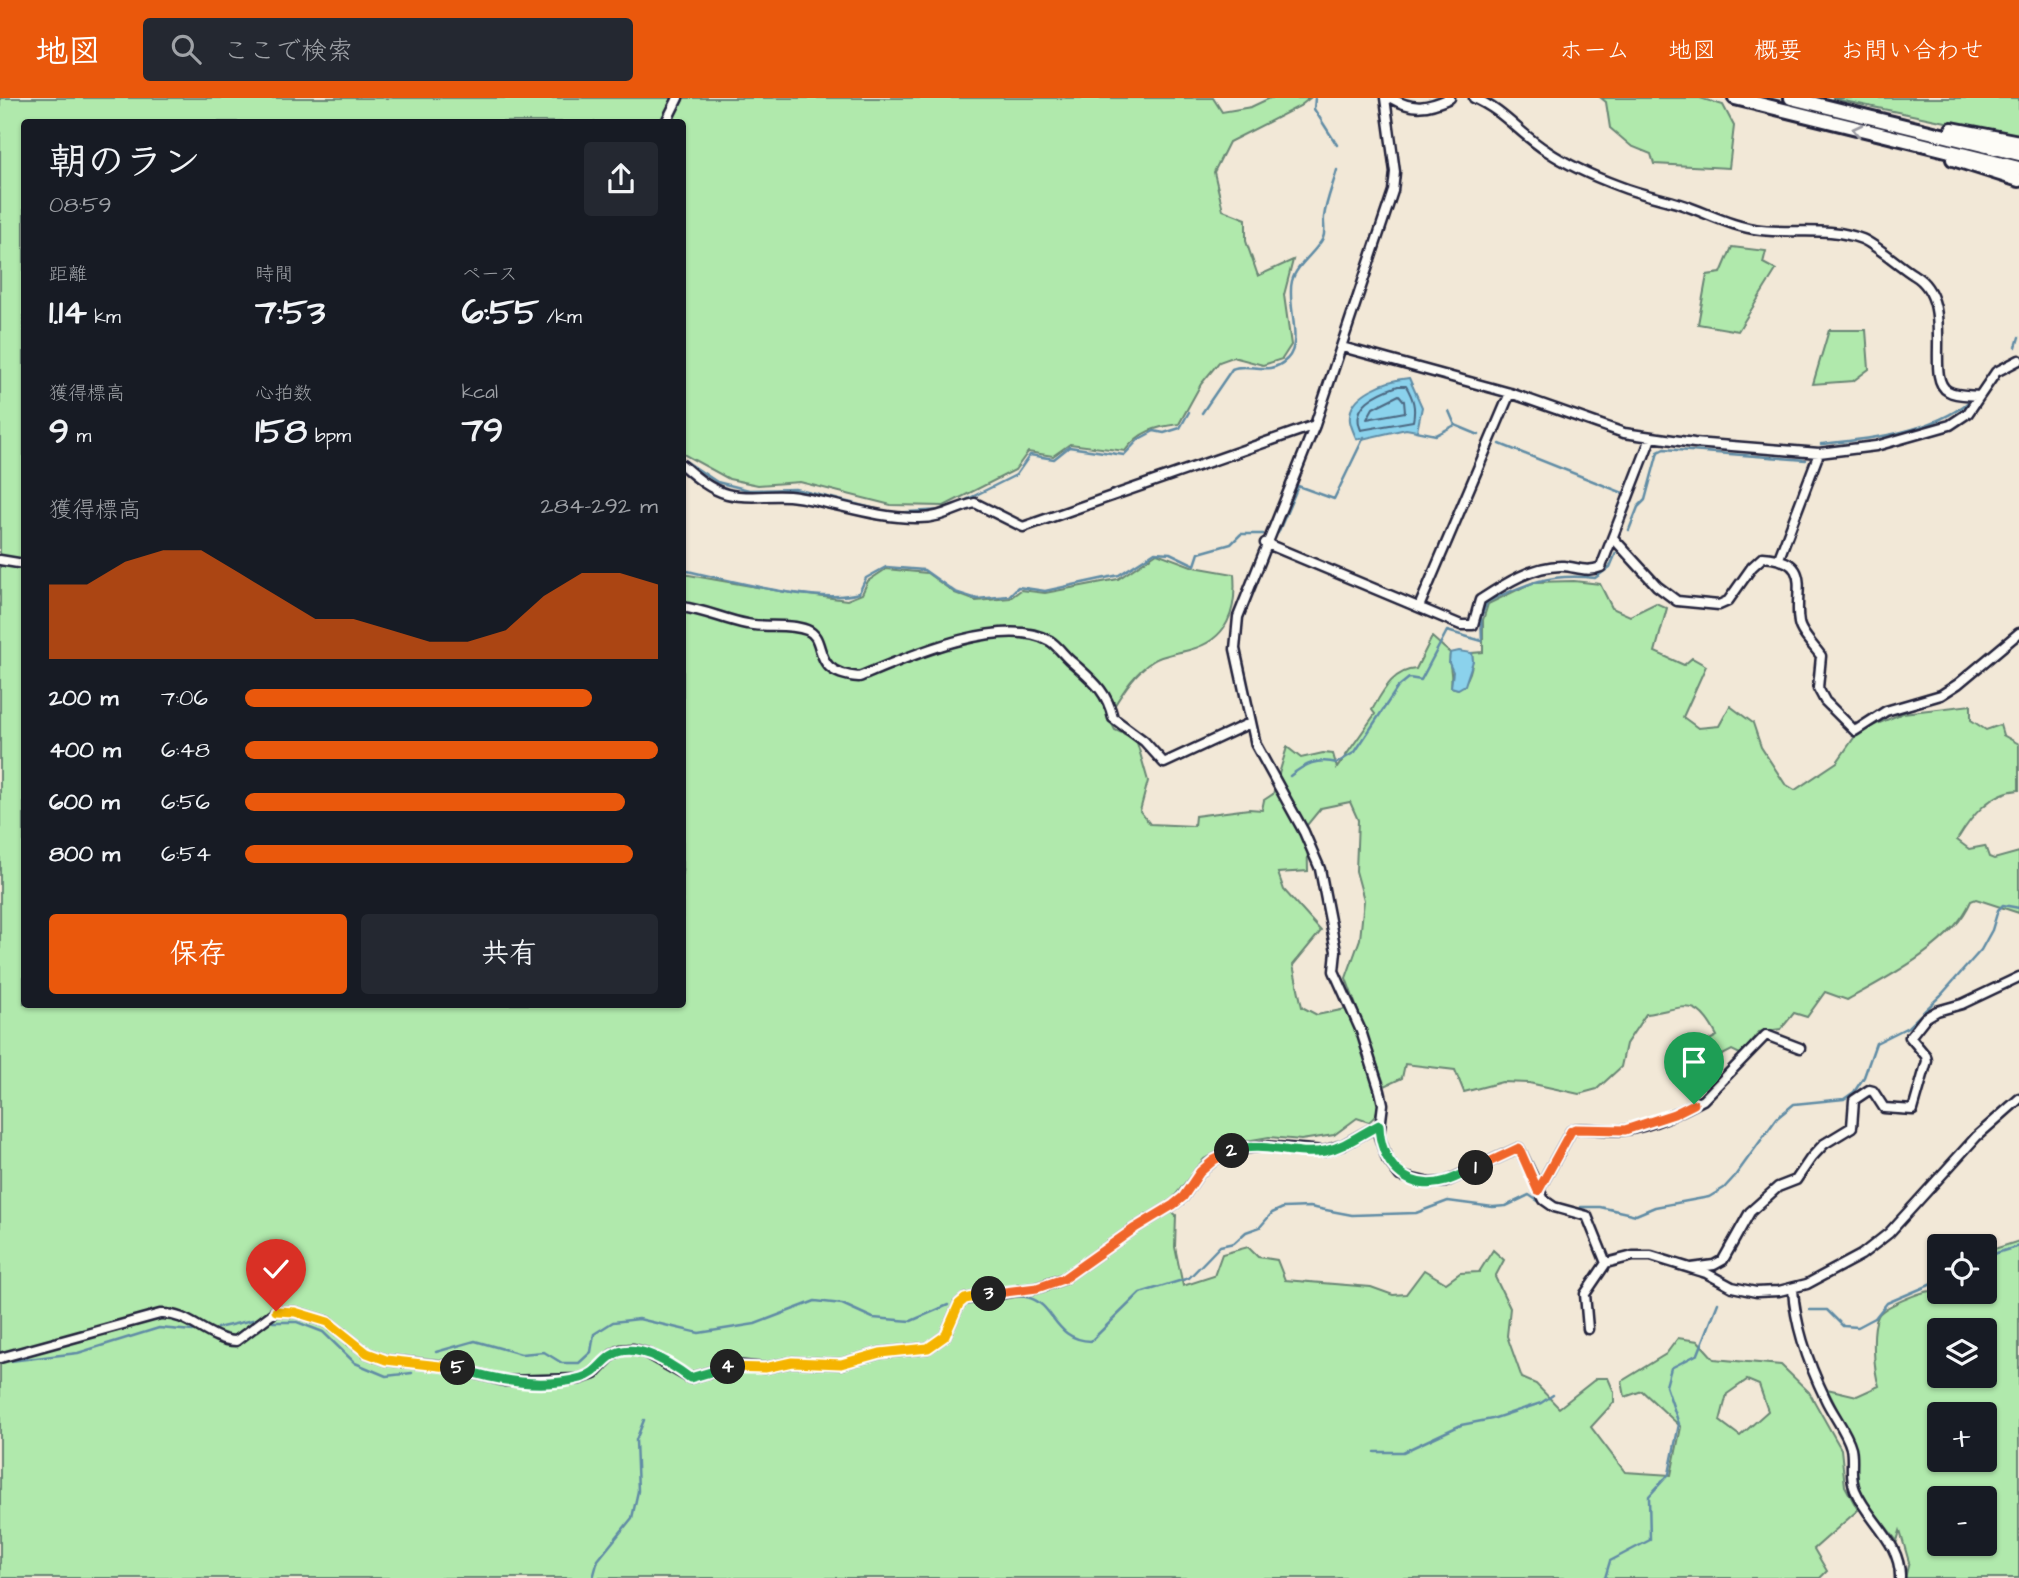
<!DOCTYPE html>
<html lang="ja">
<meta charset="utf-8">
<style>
:root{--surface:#171b24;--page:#242831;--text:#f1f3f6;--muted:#9ea1a6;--accent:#ea580c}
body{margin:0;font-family:"Architects Daughter","Klee One",sans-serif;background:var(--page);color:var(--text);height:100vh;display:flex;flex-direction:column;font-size:26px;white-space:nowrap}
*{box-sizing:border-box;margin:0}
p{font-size:23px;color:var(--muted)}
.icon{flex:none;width:38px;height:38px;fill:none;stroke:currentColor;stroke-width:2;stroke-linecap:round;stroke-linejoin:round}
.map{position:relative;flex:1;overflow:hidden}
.drawer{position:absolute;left:21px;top:21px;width:665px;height:889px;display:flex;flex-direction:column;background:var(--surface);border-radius:7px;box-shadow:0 2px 5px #0004}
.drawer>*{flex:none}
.buttons{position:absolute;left:1927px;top:1136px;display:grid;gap:14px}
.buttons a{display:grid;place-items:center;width:70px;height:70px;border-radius:7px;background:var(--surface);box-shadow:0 2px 5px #0004;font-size:35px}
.pin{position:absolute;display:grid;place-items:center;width:60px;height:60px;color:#fff;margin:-72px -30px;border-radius:50% 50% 50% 0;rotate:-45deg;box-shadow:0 0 7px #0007}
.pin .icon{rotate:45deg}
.km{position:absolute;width:35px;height:35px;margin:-18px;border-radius:50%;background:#222;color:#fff;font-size:19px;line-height:35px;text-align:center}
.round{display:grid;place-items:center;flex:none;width:74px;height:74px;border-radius:7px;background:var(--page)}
.overview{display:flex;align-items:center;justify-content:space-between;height:119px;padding:0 28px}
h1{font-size:38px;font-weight:800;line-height:52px}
.figures{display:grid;grid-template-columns:repeat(3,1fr);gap:10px;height:119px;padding:7px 28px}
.figures div{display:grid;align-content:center}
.figures b{font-size:35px;font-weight:800}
.figures small{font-size:19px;font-weight:400}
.figures p{font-size:19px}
.chart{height:196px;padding:14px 28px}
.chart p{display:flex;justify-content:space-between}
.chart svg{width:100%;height:126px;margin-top:7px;fill:var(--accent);opacity:.7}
.primary-button{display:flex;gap:14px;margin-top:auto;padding:14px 28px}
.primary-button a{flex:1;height:80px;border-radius:7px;background:var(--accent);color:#fff;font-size:28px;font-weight:800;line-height:80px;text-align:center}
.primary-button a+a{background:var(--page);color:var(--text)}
ul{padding:0 28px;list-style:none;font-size:23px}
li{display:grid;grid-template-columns:112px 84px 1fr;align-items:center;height:52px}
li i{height:18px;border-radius:9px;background:var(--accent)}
header{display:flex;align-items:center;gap:42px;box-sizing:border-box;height:98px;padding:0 35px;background:var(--accent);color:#fff}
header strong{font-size:33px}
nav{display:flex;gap:38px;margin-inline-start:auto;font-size:24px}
.search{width:490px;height:63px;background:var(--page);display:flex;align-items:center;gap:18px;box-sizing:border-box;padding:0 24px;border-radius:7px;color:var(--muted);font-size:26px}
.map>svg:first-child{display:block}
.green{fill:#b0e9ac;stroke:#698674;stroke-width:2;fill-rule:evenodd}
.water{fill:#8bd2ec;stroke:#618ca5;stroke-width:2}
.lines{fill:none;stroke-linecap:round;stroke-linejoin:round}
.shore{stroke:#4c6882;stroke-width:2}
.stream{stroke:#618ca5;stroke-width:2.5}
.minor-casing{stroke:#22223b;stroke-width:13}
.primary-casing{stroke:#22223b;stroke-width:18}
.minor{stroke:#fdfcf7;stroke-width:8}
.primary{stroke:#fdfcf7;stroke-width:12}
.oneway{stroke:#9a9aa2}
.split-1-casing{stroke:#fff;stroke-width:14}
.split-2-casing{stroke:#fff;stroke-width:14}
.split-3-casing{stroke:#fff;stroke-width:14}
.split-4-casing{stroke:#fff;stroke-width:14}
.split-5-casing{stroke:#fff;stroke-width:14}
.split-6-casing{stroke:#fff;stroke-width:14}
.split-1{stroke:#f0652b;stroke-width:9}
.split-2{stroke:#22a559;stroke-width:9}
.split-3{stroke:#f0652b;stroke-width:9}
.split-4{stroke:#f5b400;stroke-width:9}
.split-5{stroke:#22a559;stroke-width:9}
.split-6{stroke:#f5b400;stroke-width:9}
</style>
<header>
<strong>地図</strong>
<div class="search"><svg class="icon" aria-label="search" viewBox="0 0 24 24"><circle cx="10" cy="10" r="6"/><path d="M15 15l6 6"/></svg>ここで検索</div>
<nav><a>ホーム</a><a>地図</a><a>概要</a><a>お問い合わせ</a></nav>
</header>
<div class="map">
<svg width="2019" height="1480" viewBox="0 0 2019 1480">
<rect width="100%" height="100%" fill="#f2e8d7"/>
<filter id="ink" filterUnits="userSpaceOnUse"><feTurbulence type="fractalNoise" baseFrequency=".0143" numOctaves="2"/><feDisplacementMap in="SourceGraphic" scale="14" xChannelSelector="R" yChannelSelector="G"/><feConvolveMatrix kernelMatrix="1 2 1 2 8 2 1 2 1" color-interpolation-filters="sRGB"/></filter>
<g filter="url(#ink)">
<path class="green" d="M 0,0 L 1213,0 L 1222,14 L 1251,9 L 1270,0 L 1310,0 L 1300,8 L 1229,44 L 1214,74 L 1223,112 L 1246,121 L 1246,143 L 1258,178 L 1293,162 L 1284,197 L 1291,247 L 1282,261 L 1263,267 L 1233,259 L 1219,264 L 1201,286 L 1179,326 C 1156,329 1139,333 1125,353 L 1070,346 L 1053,358 L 1028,354 L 1015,372 L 944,408 L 891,407 L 800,384 L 758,387 L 729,381 L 683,356 L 682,24 L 24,24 L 24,906 L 682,906 L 683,476 L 785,494 L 847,502 L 862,496 L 868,483 L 886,471 L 927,475 L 955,495 L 976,503 L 1010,500 L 1021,492 L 1045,495 L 1118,481 L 1157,455 L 1194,469 L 1234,476 C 1237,513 1228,542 1189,552 C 1178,555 1162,557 1153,563 C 1133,575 1120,599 1108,618 L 1115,632 L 1136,641 L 1148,683 L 1140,713 L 1150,726 L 1194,728 L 1195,718 L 1249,711 L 1262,712 L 1264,702 L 1273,696 L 1287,649 L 1301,660 L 1323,655 L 1333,656 L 1337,670 L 1375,616 L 1372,612 C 1383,593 1393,572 1416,571 L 1432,539 L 1450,555 C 1448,568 1453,573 1451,589 L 1458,591 C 1469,584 1474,567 1472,555 L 1483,554 L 1483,522 L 1488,506 L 1534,484 L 1574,483 L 1600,486 L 1612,510 L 1630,518 L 1656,505 L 1667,510 L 1655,554 L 1684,567 L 1692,560 L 1706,568 L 1683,619 L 1698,630 L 1719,628 L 1730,608 L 1753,625 L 1761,649 L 1785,686 L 1795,692 L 1837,664 L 1858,634 L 1903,615 L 1971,607 L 1971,622 L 1986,632 L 2000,627 L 2003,637 L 2019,646 L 2019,692 C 1990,694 1971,719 1957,742 L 1969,751 L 1985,748 L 1989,759 L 1994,761 L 2019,754 L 2019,815 L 1976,801 L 1971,803 C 1953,846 1887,880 1847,902 L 1825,894 L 1807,919 L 1794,915 L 1781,931 L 1759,934 L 1742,957 L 1732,952 L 1711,963 L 1689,965 L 1694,950 L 1717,938 C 1696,897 1686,910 1646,916 L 1626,946 L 1621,969 L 1597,991 L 1579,996 L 1529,985 L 1502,984 L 1464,994 L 1455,972 L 1405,966 L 1402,980 L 1385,988 L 1346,880 L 1360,841 L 1364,802 L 1356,773 L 1358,722 L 1350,704 L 1321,710 L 1307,727 L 1308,773 L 1278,775 L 1284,792 L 1321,833 L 1293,867 L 1302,909 L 1317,917 L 1346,911 C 1355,931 1386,997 1376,1016 C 1375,1019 1371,1022 1369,1024 L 1357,1020 L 1334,1037 L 1301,1042 L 1269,1039 L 1235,1045 L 1204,1061 L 1166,1109 L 1176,1117 L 1175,1149 L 1183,1188 L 1214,1178 L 1222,1156 L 1248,1149 L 1258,1159 L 1277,1162 L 1285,1182 L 1371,1189 L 1393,1197 L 1406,1196 L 1424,1172 L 1446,1185 L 1460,1175 L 1479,1174 L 1493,1152 L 1504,1162 L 1495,1179 L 1510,1210 L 1507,1238 L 1522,1280 L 1536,1286 L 1559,1310 L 1597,1280 L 1608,1280 L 1614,1294 L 1614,1304 L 1591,1329 L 1625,1374 L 1671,1377 L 1681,1329 L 1642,1293 L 1625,1299 L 1622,1283 L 1666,1256 L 1678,1240 L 1698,1243 L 1714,1261 L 1781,1267 L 1809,1294 L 1841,1351 L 1845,1388 L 1858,1412 L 1814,1451 L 1827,1473 L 1820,1480 L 0,1480 ZM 1747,1282 L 1759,1287 L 1768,1313 L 1740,1338 L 1720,1323 L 1727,1296 Z
M 1601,0 L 1700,0 L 1723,7 L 1734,28 L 1729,70 L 1654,66 L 1651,56 L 1631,48 L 1610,30 L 1606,4 Z
M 1832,0 L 2019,0 L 2019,39 L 1844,3 Z
M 1732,149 L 1766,153 L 1763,165 L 1776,172 L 1738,233 L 1698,226 L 1707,177 L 1721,175 Z
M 1829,232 L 1866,232 L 1869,271 L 1853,283 L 1813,286 Z
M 2019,1143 L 2019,1480 L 1905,1480 L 1909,1464 L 1900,1433 L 1897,1443 L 1863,1399 L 1857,1379 L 1854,1344 L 1827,1291 L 1857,1298 L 1879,1288 C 1874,1274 1871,1232 1878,1218 C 1882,1209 1922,1193 1932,1193 C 1942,1192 1954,1200 1961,1206 L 1966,1198 L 1963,1194 L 1984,1194 L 1985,1154 ZM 1939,1232 L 1984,1232 L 1984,1278 L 1939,1278 ZM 1939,1316 L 1984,1316 L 1984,1362 L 1939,1362 ZM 1939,1400 L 1984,1400 L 1984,1446 L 1939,1446 Z"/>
<path class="water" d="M 1409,280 L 1422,309 L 1417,333 L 1406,331 L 1362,341 L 1356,340 C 1354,335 1351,329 1350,323 C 1347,295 1388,282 1409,280 Z
M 1459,553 L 1472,555 L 1473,563 L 1465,587 L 1458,591 L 1451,589 L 1453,574 L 1449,565 L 1450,555 Z"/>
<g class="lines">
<path class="shore" d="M 1398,288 L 1406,288 C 1413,300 1416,309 1413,323 L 1361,332 C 1350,307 1377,295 1398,288 Z
M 1399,297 L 1404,303 L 1405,314 L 1367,321 L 1373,310 Z"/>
<path class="stream" d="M 1315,0 L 1314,11 L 1337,47
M 2016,249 L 2019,239
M 1449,313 L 1455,327 L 1479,337
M 1202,315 L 1232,271 C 1249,263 1268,280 1287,261 C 1304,245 1286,205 1292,183 C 1296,167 1317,153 1323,140 C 1326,133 1323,126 1324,119 C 1326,103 1333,87 1337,72
M 1416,333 L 1436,337 L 1455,327
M 1500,346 L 1623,395
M 1821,346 C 1870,341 1931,335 1970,303
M 684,362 L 717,384 L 749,392 L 795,391 L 892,415 L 943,412
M 956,407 L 1016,377 L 1030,357 L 1054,361 L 1069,349 L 1124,357 L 1139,341 L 1154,333 L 1164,335 L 1180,330 L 1189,314
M 1629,432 L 1638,409 L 1645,402 L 1658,354 L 1664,351 L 1806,362
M 1278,435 L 1298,388 L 1334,401 L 1364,339
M 687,473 C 729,482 819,507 859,495 L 866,480 L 886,469 L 924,472 L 955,494 L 977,501 L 1009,498 L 1018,489 L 1045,493 L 1119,477 L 1155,454 L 1170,455 L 1195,467 L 1199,455 L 1231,446 L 1241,436 L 1263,436
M 1290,678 C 1305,666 1317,660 1337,665 L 1355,654 L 1398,589 L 1409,580 L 1421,582 L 1447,533 L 1482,543 L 1481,519 L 1487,504 C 1527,485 1550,475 1595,480 L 1610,469 L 1616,455
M 1581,1109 L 1600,1109 L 1636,1117 L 1655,1109 L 1709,1099 L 1724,1090 L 1735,1078 L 1777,1020 L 1794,1006 L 1844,1001 L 1854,994 L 1864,979 L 1876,945 L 1908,929 L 1941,897 L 1981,852 L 1992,832 L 1998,812 L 2003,807 L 2019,810
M 1984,1159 L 2019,1148
M 964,1207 C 981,1204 1015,1195 1030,1200 C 1055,1208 1054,1242 1091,1243 L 1140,1195 L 1189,1180 L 1220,1148 L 1234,1145 L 1246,1134 L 1260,1129 L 1272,1115 L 1283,1110 L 1310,1109 L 1352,1117 L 1416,1115 L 1448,1103 L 1493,1109 L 1506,1108 L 1529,1097 L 1550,1111
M 1810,1212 L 1827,1212 L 1843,1228 L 1858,1229 L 1875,1220 L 1887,1205 L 1939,1183
M 273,1224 L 297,1224 L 323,1234 L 355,1265 L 386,1278 L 412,1275
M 217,1230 L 257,1221
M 436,1254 L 475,1243 L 521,1256 L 544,1254 L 562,1265 L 579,1265 L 591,1254 L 594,1236 L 613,1224 L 639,1221 L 699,1235 L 755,1226 L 815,1203 L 842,1206 L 873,1220 L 911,1223 L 948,1207
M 10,1263 L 78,1255 L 159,1230 L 193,1233
M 1375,1354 L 1403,1354 L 1461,1327 L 1492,1321 L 1541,1305 L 1553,1297
M 593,1480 L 598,1462 L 632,1420 L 638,1393 L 636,1342 L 644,1322
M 1605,1480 L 1610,1463 L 1650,1442 L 1649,1398 L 1669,1376 L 1679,1326 L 1666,1288 L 1671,1270 L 1698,1256 L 1718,1205"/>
<defs>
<path id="minor" d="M 1385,0 L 1395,74 L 1393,93 L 1315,327 L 1238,519 L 1235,551 L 1256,647 L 1304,734 L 1320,771 L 1336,853 L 1334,873 L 1361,933 L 1380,993 L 1383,1006 L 1379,1038 L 1387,1061 L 1400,1078 L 1430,1085 L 1445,1084 L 1519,1050 L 1544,1102 L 1554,1109 L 1587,1118 L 1606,1165 L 1633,1158 L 1651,1158 L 1706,1175 L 1732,1189 L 1756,1194 L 1779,1193 L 1807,1186 L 1861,1157 L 1889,1135 L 1977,1038 L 2019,1001
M 1391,0 C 1413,13 1428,10 1450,0
M 1474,0 C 1503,12 1521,37 1547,53 C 1569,68 1595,79 1619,88 C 1639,96 1660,100 1680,106 C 1708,115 1732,129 1761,132 C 1794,136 1830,128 1862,141 C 1878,148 1898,167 1914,177 C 1958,203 1923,280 1948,293 C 1956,298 1970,297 1979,298
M 666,24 L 678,0
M 1342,249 L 1510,295 L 1624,335 L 1694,345 L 1819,355 L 1876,348 L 1950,327 L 1968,315 L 1996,274 L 2019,262
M 682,367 C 696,379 709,391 727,396 C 750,402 774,395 797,399 C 837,405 877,421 919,420 C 942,420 954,410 975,405 L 1023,429 L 1315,327
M 1614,441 L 1657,488 L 1677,503 L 1719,507 L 1728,503 L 1752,469 L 1763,459 C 1815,463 1793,492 1799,525 C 1801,536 1815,549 1821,558 L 1818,590 L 1825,603 L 1855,633 L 1886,613 L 1941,597 L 1958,586 L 2019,535
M 1265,445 L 1461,527 L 1473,527 L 1480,502 C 1503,487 1533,467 1563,468 C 1577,469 1586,475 1601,469 L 1651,340
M 1779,460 L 1819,355
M 0,462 L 24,466
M 682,509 C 705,512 725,522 747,526 C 765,530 789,525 807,532 C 829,541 808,575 859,579 C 905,560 1003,516 1050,543 C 1058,548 1065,559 1073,565 C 1093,583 1107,593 1113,620 L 1144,643 L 1164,665 L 1250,625
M 1419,509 L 1510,295
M 1538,1093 L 1571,1033 L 1575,1031 C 1592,1030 1609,1034 1625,1032 C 1652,1028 1680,1014 1703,1002 L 1766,937 L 1800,950
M 1691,1170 L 1714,1167 L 1723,1162 L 1750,1114 L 1778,1089 L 1796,1082 L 1811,1060 L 1824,1046 L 1852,1029 L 1854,1002 L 1869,992 L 1873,993 L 1884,1010 L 1913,1012 L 1927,963 L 1926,958 L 1910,939 L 1925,920 L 1937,913 L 1962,906 L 2019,879
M 1793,1191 C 1795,1230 1809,1267 1826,1302 C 1833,1317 1847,1334 1851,1350 C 1854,1364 1849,1377 1855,1392 C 1868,1423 1901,1444 1900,1480
M 1588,1231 L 1585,1196 L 1606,1165
M 0,1260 L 160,1216 C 189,1214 207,1242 236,1243 L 276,1213 L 295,1214 L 328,1224 L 367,1255 L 386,1262 L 445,1268 L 505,1283 L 579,1281 L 594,1276 L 612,1257 L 621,1252 L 633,1251 L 646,1255 L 690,1280 L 734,1267 L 765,1270 L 792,1264 L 841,1266 L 880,1255 L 928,1250 L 945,1238 L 959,1206 L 965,1201 L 1037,1190 L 1063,1181 L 1135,1130 L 1173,1107 L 1183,1099 L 1200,1074 L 1214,1062 L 1233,1052 L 1264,1048 L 1324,1053 L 1343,1047 L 1379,1027"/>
<path id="primary" d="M 1735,0 L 2019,70
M 1791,0 L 2019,56
M 1952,31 L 2019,44
M 1953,61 L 2019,82"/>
</defs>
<use href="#minor" class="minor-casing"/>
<use href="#primary" class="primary-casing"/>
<use href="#minor" class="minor"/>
<use href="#primary" class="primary"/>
</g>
<defs><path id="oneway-chevron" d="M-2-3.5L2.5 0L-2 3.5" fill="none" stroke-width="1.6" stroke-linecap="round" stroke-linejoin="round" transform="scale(1.75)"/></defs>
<use class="oneway" href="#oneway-chevron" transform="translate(1857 32) rotate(-167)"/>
</g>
<g class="lines" filter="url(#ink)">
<defs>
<path id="split-1" d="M 1476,1070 L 1519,1050 L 1538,1093 L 1571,1033 L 1575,1031 L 1625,1032 L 1674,1016 L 1694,1006"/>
<path id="split-2" d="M 1232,1053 C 1263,1042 1293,1059 1325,1053 C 1345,1049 1361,1036 1379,1027 C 1380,1064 1406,1095 1446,1083 C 1456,1080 1466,1074 1476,1070"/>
<path id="split-3" d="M 989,1196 L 1037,1190 L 1063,1181 L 1135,1130 L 1173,1107 L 1183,1099 L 1200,1074 L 1214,1062 L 1232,1053"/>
<path id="split-4" d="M 728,1269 L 765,1270 L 792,1264 L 841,1266 L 880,1255 L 928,1250 L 945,1238 L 959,1206 L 965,1201 L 989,1196"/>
<path id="split-5" d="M 458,1270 C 497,1283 541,1291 581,1280 C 596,1276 600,1266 611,1258 C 634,1241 671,1266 690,1280 L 728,1269"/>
<path id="split-6" d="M 276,1213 L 295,1214 L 328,1224 L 367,1255 L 386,1262 L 458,1270"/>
</defs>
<use href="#split-1" class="split-1-casing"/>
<use href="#split-2" class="split-2-casing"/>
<use href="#split-3" class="split-3-casing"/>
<use href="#split-4" class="split-4-casing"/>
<use href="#split-5" class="split-5-casing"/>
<use href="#split-6" class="split-6-casing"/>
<use href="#split-1" class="split-1"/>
<use href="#split-2" class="split-2"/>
<use href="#split-3" class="split-3"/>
<use href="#split-4" class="split-4"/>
<use href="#split-5" class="split-5"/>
<use href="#split-6" class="split-6"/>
</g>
</svg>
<div class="buttons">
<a><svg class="icon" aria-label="locate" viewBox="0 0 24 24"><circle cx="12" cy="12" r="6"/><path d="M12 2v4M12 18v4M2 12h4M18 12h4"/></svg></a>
<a><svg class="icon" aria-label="layers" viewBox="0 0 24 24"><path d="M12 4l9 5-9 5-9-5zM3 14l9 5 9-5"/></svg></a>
<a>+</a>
<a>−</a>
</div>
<div class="pin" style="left:1694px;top:1006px;background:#1e9e55"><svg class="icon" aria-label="arrive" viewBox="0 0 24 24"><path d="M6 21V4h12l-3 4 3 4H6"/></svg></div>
<div class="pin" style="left:276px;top:1213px;background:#d93025"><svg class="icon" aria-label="check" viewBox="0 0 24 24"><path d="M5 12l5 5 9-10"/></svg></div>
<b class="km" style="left:1476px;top:1070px">1</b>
<b class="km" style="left:1232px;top:1053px">2</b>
<b class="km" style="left:989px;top:1196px">3</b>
<b class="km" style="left:728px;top:1269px">4</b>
<b class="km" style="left:458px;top:1270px">5</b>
<section class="drawer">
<div class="overview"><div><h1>朝のラン</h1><p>08:59</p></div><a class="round"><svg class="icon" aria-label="share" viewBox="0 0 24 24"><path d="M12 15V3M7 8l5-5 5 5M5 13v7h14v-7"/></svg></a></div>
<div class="figures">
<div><p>距離</p><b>1.14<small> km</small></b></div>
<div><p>時間</p><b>7:53</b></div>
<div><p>ペース</p><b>6:55<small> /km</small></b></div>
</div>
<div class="figures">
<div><p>獲得標高</p><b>9<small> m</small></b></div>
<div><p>心拍数</p><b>158<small> bpm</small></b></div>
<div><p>kcal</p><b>79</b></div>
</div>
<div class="chart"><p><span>獲得標高</span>284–292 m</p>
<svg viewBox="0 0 160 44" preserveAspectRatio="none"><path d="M0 44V18L10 18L20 10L30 6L40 6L50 14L60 22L70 30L80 30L90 34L100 38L110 38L120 34L130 22L140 14L150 14L160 18V44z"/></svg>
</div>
<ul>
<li><b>200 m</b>7:06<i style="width:84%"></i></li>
<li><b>400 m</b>6:48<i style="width:100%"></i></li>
<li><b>600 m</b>6:56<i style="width:92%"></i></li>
<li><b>800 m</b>6:54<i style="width:94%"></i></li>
</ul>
<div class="primary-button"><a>保存</a><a>共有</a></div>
</section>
</div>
